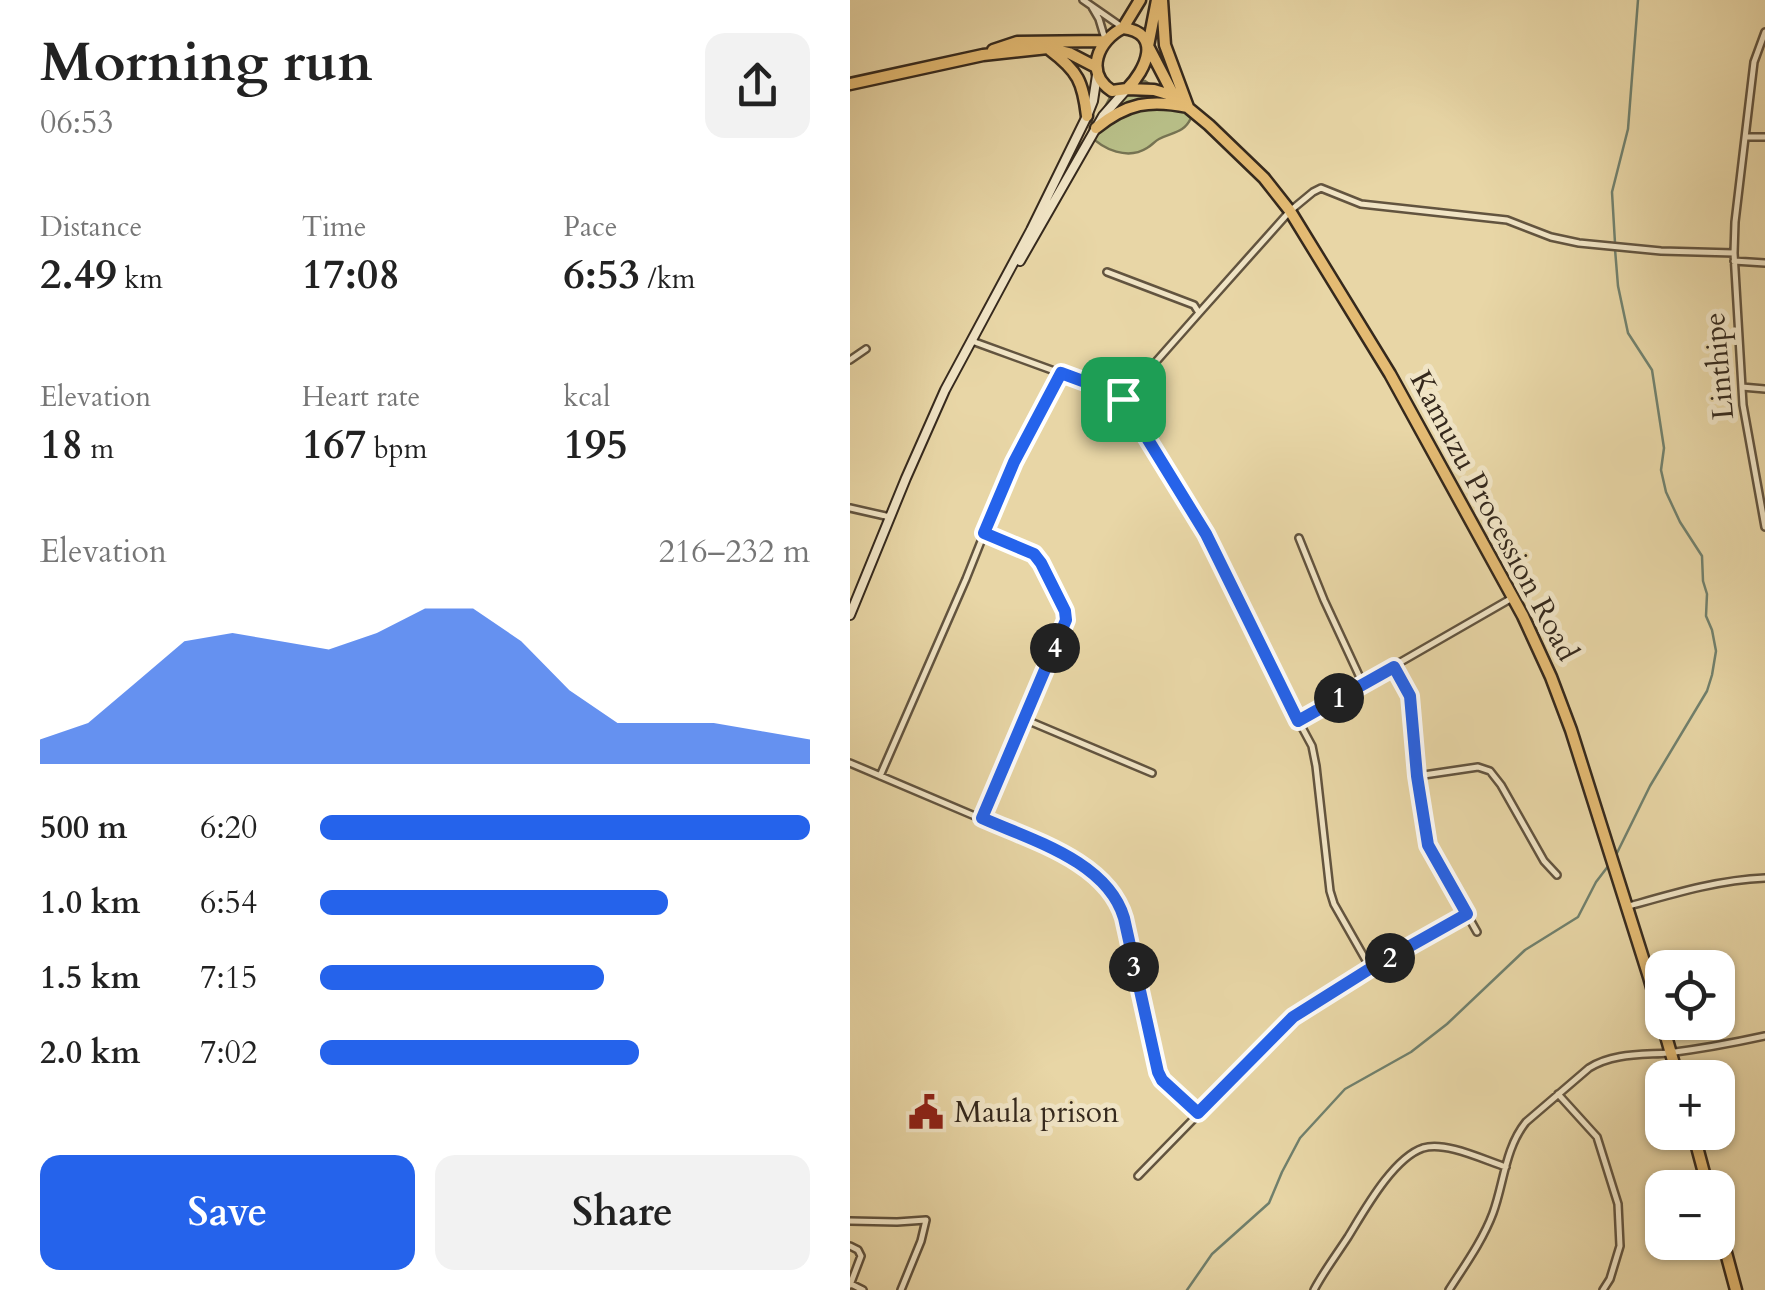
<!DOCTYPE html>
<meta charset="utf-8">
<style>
:root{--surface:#fff;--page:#f2f2f2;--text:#222;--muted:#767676;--accent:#2563eb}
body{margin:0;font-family:Cardo,serif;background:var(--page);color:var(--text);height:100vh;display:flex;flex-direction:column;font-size:38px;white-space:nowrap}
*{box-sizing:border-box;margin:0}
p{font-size:32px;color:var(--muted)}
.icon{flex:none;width:55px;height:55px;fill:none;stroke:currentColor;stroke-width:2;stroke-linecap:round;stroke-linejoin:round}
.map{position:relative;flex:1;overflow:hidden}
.panel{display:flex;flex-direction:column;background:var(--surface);width:850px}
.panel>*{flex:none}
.controls{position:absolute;left:795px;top:950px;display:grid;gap:20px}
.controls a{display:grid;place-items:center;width:90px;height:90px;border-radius:20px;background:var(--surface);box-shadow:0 2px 8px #0004;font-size:50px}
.pin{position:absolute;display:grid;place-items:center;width:85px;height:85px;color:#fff;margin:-42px;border-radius:20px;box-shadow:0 5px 15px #0006}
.km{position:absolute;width:50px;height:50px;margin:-25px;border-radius:50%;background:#222;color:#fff;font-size:28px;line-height:50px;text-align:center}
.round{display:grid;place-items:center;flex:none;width:105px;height:105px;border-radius:20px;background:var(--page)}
.head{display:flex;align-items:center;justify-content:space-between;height:170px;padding:0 40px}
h1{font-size:55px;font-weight:800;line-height:75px}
.figures{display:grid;grid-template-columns:repeat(3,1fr);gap:15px;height:170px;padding:10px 40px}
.figures div{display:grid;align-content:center}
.figures b{font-size:42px;font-weight:800}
.figures small{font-size:28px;font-weight:400}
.figures p{font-size:28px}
.chart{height:280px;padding:20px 40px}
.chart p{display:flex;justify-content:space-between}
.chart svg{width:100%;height:180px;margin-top:10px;fill:var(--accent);opacity:.7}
.cta{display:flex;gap:20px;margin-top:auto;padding:20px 40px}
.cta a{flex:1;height:115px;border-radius:20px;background:var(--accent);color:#fff;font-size:40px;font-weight:800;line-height:115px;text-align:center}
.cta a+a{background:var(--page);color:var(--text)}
ul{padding:0 40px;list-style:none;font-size:32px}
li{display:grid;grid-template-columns:160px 120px 1fr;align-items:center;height:75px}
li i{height:25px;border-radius:12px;background:var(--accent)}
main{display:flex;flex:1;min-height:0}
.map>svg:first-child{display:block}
.green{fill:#b7bd86;stroke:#767352;stroke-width:2.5}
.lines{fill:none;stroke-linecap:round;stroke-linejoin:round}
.stream{stroke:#70806d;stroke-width:2.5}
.minor-casing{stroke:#62543f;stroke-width:10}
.secondary-casing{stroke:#35291d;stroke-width:12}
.trunk-casing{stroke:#35291d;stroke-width:15}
.minor{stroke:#f0e4c5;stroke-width:5}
.secondary{stroke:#f0e4c5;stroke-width:8}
.trunk{stroke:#e4bb73;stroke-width:10}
.route-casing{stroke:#fff;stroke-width:20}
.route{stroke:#2563eb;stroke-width:12}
.labels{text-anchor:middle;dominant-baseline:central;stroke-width:10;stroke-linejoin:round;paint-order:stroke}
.street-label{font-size:30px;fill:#35291d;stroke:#f0e4c5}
.poi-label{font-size:30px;fill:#35291d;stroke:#f0e4c5;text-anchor:start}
</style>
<main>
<section class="panel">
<div class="head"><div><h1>Morning run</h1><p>06:53</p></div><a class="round"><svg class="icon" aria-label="share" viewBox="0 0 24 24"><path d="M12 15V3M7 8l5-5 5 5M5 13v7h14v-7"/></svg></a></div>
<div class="figures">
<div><p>Distance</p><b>2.49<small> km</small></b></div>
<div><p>Time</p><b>17:08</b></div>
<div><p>Pace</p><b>6:53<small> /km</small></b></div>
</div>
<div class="figures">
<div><p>Elevation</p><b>18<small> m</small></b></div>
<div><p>Heart rate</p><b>167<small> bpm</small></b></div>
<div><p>kcal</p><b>195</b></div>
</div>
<div class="chart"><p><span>Elevation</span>216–232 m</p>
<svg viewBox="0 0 160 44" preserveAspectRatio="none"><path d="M0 44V38L10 34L20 24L30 14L40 12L50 14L60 16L70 12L80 6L90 6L100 14L110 26L120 34L130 34L140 34L150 36L160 38V44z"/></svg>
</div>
<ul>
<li><b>500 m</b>6:20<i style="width:100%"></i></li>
<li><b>1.0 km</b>6:54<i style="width:71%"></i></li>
<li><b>1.5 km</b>7:15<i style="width:58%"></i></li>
<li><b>2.0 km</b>7:02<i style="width:65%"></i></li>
</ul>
<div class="cta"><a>Save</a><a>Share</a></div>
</section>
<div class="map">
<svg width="915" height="1290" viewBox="0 0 915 1290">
<rect width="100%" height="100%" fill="#e8d6a6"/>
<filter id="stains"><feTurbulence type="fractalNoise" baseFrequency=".002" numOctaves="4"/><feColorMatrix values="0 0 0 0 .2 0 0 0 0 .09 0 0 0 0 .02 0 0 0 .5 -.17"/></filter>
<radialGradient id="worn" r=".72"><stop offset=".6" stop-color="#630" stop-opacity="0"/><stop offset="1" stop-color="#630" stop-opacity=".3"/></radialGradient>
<path class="green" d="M 295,81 L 316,95 L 341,118 C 334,133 323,132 309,139 C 305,141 301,146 297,148 C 278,160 253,150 240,135 L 264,90 L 278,82 Z"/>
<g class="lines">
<path class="stream" d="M 765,243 L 762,192 L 778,129 L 788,0
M 764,859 L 800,786 L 857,691 L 862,675 L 866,651 L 862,630 L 856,616 L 857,594 L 853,581 L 852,556 L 830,522 L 816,492 L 811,470 L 814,448 L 802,370 L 778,333 L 768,286 L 765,249
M 337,1290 L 362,1254 L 419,1203 L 432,1172 L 450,1138 L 495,1089 L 561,1052 L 597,1024 L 675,950 L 728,917 L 746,882 L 759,865"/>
<defs>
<path id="minor" d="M 233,0 L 272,27
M 242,7 L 249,19 L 255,39
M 915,32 L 904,62 L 885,222 L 884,253 L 893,405 L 915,527
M 896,137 L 915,137
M 884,261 L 915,263
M 257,272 L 344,305 L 349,313 L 273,399
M 349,313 L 440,211 L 463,192 L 471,188 L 511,204 L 657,220 L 701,237 L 729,243 L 811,251 L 884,253
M 122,341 L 262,392 L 273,399 L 356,534 L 383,584 L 417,653 L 427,681 L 462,746 L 466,766 L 480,891 L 484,904 L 521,969
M 0,360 L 16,349
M 892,387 L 915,389
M 0,508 L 40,517
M 449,538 L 474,600 L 513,684
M 544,667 L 560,696 L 565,763 L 578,845 L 627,932
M 174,719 L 302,773
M 448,721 L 662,598
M 0,763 L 207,851 C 233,863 259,884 272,912 L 308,1071 L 312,1080 L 347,1113
M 30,776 L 116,579 L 163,461 L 211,373
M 567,776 L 628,767 L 640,771 L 651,785 L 694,861 L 707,875
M 132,819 L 216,621 C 215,610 210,601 205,591 C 182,546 179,550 134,533
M 776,907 C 822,894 867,880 915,878
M 708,1094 L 747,1137 L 768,1204 L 770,1246 L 760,1279 L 753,1290
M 288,1176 L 443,1017 L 521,969 L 617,914
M 0,1221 L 47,1222 L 76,1220 L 71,1241 L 51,1290
M 0,1246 L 8,1250 L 11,1256 L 0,1285
M 1,1284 L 13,1290
M 464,1290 C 474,1271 487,1254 498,1237 C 514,1211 543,1158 573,1148 C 596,1141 634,1160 656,1167
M 599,1290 C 615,1265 633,1240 643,1213 C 654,1183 655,1148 676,1122 L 739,1068 C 763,1053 791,1055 818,1053 C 851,1049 883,1043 915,1036"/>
<path id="secondary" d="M 170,261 L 253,116 L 275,91
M 0,615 L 56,478 L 95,390 L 181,230 L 237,116 L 243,101 L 247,75"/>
<path id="trunk" d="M 307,0 L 298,46 L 324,96
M 273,28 C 313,33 296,70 277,89 L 262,91 C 234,73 248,40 273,28 Z
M 273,28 L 290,0
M 143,50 L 167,42 L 255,41
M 200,50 C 228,71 233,82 237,116
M 0,84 L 133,55 L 198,48 L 219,53 L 246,67
M 277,89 L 304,90 L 324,96 L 359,125 L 414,178 L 440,211 L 540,374 L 673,616 L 701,677 L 721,730 L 799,977 L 828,1078
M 246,128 C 277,103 300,99 338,107 L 315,45 L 312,0
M 843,1132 L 858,1188
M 868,1223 L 886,1290"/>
</defs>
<use href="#minor" class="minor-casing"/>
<use href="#secondary" class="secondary-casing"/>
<use href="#trunk" class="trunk-casing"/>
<use href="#minor" class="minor"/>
<use href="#secondary" class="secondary"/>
<use href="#trunk" class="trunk"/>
</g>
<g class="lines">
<defs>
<path id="route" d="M 211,373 L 268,394 L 273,399 L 356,534 L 448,721 L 544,667 L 560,696 L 567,776 L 578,845 L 617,914 L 521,968 L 443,1017 L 348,1113 L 312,1080 L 308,1072 L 274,918 C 257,861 181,840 132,818 L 216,620 L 215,611 L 191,563 L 184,554 L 134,533 L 164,462 Z"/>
</defs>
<use href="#route" class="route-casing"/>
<use href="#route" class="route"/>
</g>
<defs>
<symbol id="civic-bare" viewBox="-9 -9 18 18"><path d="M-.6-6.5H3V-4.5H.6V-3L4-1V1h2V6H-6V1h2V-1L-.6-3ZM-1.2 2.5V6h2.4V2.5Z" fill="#8f2418" stroke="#f0e4c5" stroke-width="2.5" paint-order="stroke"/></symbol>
</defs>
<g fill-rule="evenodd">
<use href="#civic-bare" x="51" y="1087" width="50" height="50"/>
</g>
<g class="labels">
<g class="street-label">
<text transform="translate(869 366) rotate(-95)">Linthipe</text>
<text transform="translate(644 516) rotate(62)">Kamuzu Procession Road</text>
</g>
<g class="poi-label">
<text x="104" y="1112">Maula prison</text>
</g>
</g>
<rect width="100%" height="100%" filter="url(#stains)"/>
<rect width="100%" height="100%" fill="url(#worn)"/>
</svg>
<div class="controls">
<a><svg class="icon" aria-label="locate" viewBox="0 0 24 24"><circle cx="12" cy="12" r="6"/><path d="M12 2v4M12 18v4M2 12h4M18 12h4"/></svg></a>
<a>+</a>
<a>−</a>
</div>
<div class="pin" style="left:273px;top:399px;background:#1e9e55"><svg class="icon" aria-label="arrive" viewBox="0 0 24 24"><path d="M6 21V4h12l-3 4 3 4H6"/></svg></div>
<b class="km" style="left:489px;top:698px">1</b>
<b class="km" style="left:540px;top:958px">2</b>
<b class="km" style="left:284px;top:967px">3</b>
<b class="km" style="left:205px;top:648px">4</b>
</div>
</main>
